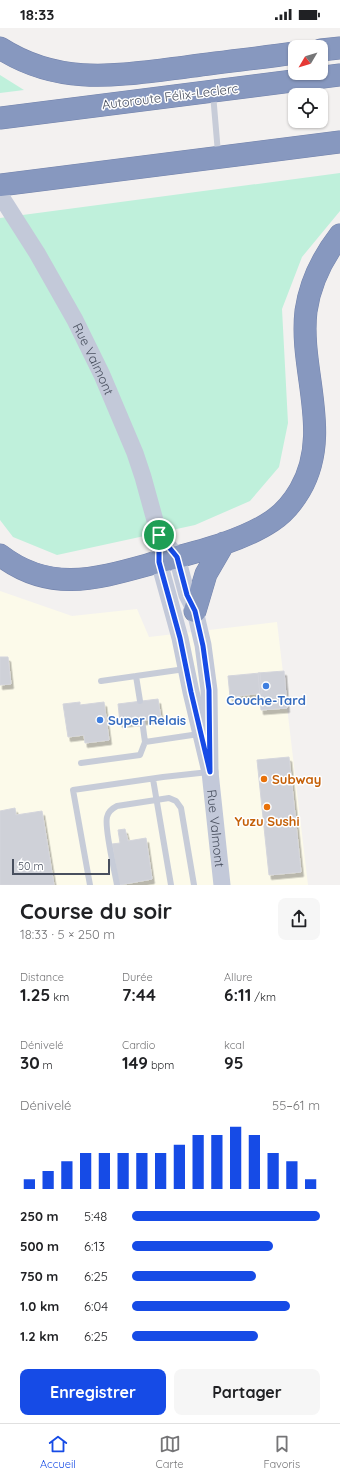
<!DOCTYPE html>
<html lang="fr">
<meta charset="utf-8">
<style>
:root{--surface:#fff;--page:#f6f6f6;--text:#202124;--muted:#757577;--line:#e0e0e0;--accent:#164be6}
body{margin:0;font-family:Quicksand,sans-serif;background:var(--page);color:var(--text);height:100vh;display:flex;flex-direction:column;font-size:15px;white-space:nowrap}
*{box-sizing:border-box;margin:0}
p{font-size:13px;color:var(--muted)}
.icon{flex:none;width:22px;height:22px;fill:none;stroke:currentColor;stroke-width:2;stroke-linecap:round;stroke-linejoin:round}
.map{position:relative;height:857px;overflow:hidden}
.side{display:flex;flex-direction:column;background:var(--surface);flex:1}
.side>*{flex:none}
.needle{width:26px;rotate:232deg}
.tools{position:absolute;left:288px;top:12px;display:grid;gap:8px}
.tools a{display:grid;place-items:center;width:40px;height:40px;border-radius:8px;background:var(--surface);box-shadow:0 1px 3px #0004;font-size:20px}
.scale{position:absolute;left:12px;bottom:10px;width:98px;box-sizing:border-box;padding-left:4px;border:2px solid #484f5e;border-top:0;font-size:11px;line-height:14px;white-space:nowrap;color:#484f5e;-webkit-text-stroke:3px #fff;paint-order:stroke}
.pin{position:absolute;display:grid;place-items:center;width:34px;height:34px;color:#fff;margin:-17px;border:2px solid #fff;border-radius:50%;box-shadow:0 1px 4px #0007}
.round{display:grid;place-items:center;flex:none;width:42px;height:42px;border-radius:8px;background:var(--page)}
.summary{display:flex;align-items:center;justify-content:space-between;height:68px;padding:0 20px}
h1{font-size:22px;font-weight:700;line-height:30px}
.stats{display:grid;grid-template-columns:repeat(3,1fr);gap:6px;height:68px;padding:4px 20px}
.stats div{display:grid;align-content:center}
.stats b{font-size:17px;font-weight:700}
.stats small{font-size:11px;font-weight:400}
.stats p{font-size:11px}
.chart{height:112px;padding:8px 20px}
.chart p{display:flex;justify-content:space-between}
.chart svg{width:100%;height:72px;margin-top:4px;stroke:var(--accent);stroke-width:6}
.action{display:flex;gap:8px;margin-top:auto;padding:8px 20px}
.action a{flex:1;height:46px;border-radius:8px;background:var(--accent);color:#fff;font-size:16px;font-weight:700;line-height:46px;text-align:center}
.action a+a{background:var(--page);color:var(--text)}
ul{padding:0 20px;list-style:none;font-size:13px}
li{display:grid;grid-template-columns:64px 48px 1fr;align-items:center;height:30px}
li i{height:10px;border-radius:5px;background:var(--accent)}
.status{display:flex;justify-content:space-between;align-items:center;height:28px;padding:0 20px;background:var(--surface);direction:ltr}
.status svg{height:11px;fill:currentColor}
.menu{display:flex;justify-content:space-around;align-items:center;height:56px;border-top:1px solid var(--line);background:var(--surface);font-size:11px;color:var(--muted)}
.menu a{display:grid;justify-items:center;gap:2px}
.menu .current{color:var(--accent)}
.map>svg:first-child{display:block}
.commercial{fill:#fcfaea}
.green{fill:#bff0db}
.building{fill:#cfd1d8;stroke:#d4d5dc;filter:url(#shadow)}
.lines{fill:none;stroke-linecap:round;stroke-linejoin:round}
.highway-casing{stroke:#7383ab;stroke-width:23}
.lane{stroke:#c7ccd8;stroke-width:6}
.secondary{stroke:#c3c9d9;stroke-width:17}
.highway{stroke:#8798bf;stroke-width:22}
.route-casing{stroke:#fff;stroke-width:8}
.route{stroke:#164be6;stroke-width:5}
.shop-dot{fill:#3f7fe0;stroke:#fff;stroke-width:1.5}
.food-dot{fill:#e8710a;stroke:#fff;stroke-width:1.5}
.labels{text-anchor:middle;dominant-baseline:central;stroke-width:3;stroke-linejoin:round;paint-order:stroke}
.street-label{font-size:13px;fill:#484f5e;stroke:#fff}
.shop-label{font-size:13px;font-weight:bold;fill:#366cbe;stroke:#fff}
.food-label{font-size:13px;font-weight:bold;fill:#c56008;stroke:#fff;text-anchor:start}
</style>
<div class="status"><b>18:33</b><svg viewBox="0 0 49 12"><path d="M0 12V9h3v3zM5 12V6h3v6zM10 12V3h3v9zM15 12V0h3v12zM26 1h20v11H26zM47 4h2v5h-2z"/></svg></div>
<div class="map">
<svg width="340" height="857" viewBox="0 0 340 857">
<defs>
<filter id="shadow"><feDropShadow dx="2.5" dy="4.5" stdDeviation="0" flood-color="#0004"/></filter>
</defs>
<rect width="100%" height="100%" fill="#f3f1f0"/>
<path class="commercial" d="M 0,563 L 72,588 L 137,581 L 149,609 L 277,594 L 308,857 L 0,857 Z"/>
<path class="green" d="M 0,47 L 24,62 L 0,65 Z
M 340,145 L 340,183 L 302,229 L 282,281 L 288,395 L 279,439 L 250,473 L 195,497 L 57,527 L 13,509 L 0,492 L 0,190 Z"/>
<path class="building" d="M 0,629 L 8,629 L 11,656 L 0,657 Z
M 284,643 L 287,680 L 261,682 L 258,645 Z
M 260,645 L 262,665 L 230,669 L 228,648 Z
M 158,671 L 161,690 L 120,695 L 118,676 Z
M 80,674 L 80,677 L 104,674 L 109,712 L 85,715 L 84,707 L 68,709 L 63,676 Z
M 289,729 L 301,844 L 269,847 L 257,732 Z
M 15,780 L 16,787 L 42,783 L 54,857 L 0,857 L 0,783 Z
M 125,801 L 128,813 L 146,810 L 152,851 L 119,857 L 112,816 L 120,815 L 118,802 Z"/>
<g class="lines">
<defs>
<path id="highway" d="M 0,20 C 61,59 119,47 186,39 C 222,34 259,30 295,25
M 321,22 L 340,20
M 0,90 L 340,47
M 0,157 L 340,114
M 0,527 C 48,564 93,552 147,537 C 186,526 238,516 272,493 C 284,485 293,474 300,462 C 333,405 299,343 306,283 C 310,255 323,229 340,207
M 195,583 L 206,546 L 224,515"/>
</defs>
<use href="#highway" class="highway-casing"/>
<path class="lane" d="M 213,66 L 218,125
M 136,648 L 140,673
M 101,653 L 185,641
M 142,692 L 145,714 L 199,706
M 81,735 L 140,727 L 145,714
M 153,751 L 171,857
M 90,857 L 73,762 L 163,749 L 209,744
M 117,857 C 115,844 104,800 107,789 C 108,784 113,780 117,778 L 169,770 L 176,773 L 181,780 L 194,857"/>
<g class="secondary">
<path id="s1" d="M 0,167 L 37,225 L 75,292 L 102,347 L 135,425 L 143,449 L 159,507 L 159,534 L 180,610 L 191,664 L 210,744"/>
<path id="s2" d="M 169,519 L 177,529 L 187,567 L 195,583 L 203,617 L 209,662 L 210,744 L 222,857"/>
</g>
<use href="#highway" class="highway"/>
</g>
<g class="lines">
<defs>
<path id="route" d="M 159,507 L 177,529 L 187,567 L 195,583 L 203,618 L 209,662 L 210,744 L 191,664 L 180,610 L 159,534 Z"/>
</defs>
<use href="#route" class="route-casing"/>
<use href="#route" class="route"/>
</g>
<g class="shop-dot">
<circle cx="266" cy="658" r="4"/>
<circle cx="100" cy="692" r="4"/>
</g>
<g class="food-dot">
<circle cx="264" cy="751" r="4"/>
<circle cx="267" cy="779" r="4"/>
</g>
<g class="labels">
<g class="street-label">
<text transform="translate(170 68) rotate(-7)">Autoroute Félix-Leclerc</text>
<text stroke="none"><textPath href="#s1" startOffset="189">Rue Valmont</textPath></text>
<text stroke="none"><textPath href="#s2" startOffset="289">Rue Valmont</textPath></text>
</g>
<g class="shop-label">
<text x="266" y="672">Couche-Tard</text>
<text x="108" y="692" text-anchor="start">Super Relais</text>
</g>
<g class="food-label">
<text x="272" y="751">Subway</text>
<text x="267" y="793" text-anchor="middle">Yuzu Sushi</text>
</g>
</g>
</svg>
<div class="tools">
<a><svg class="needle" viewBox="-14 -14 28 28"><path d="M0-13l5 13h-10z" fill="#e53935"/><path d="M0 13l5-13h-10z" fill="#757577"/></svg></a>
<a><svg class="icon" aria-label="locate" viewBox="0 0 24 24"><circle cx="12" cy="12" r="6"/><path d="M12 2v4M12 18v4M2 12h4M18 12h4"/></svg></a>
</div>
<div class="scale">50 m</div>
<div class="pin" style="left:159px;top:507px;background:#1e9e55"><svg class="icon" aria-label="arrive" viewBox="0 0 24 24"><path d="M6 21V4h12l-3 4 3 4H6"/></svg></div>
</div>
<section class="side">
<div class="summary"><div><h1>Course du soir</h1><p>18:33 · 5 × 250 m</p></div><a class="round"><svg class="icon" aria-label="share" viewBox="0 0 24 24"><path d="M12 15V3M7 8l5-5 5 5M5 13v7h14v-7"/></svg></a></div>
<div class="stats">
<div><p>Distance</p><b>1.25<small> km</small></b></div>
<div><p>Durée</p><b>7:44</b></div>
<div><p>Allure</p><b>6:11<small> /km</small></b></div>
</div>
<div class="stats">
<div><p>Dénivelé</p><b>30<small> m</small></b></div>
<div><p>Cardio</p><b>149<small> bpm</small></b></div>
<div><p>kcal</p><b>95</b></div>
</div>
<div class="chart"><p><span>Dénivelé</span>55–61 m</p>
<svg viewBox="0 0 160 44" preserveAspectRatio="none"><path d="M5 44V38M15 44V33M25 44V27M35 44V22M45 44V22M55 44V22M65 44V22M75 44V22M85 44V17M95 44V11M105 44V11M115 44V6M125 44V11M135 44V22M145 44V27M155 44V38"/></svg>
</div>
<ul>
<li><b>250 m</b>5:48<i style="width:100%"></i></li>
<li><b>500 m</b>6:13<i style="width:75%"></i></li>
<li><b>750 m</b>6:25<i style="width:66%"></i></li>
<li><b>1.0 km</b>6:04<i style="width:84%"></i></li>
<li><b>1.2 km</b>6:25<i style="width:67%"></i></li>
</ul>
<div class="action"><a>Enregistrer</a><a>Partager</a></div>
</section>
<nav class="menu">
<a class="current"><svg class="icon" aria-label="home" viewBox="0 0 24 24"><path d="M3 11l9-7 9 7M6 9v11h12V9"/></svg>Accueil</a>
<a><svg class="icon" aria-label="map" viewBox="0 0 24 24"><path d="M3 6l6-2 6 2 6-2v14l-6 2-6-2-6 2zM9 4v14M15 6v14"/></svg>Carte</a>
<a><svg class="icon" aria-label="saved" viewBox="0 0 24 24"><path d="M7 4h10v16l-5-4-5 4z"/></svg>Favoris</a>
</nav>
